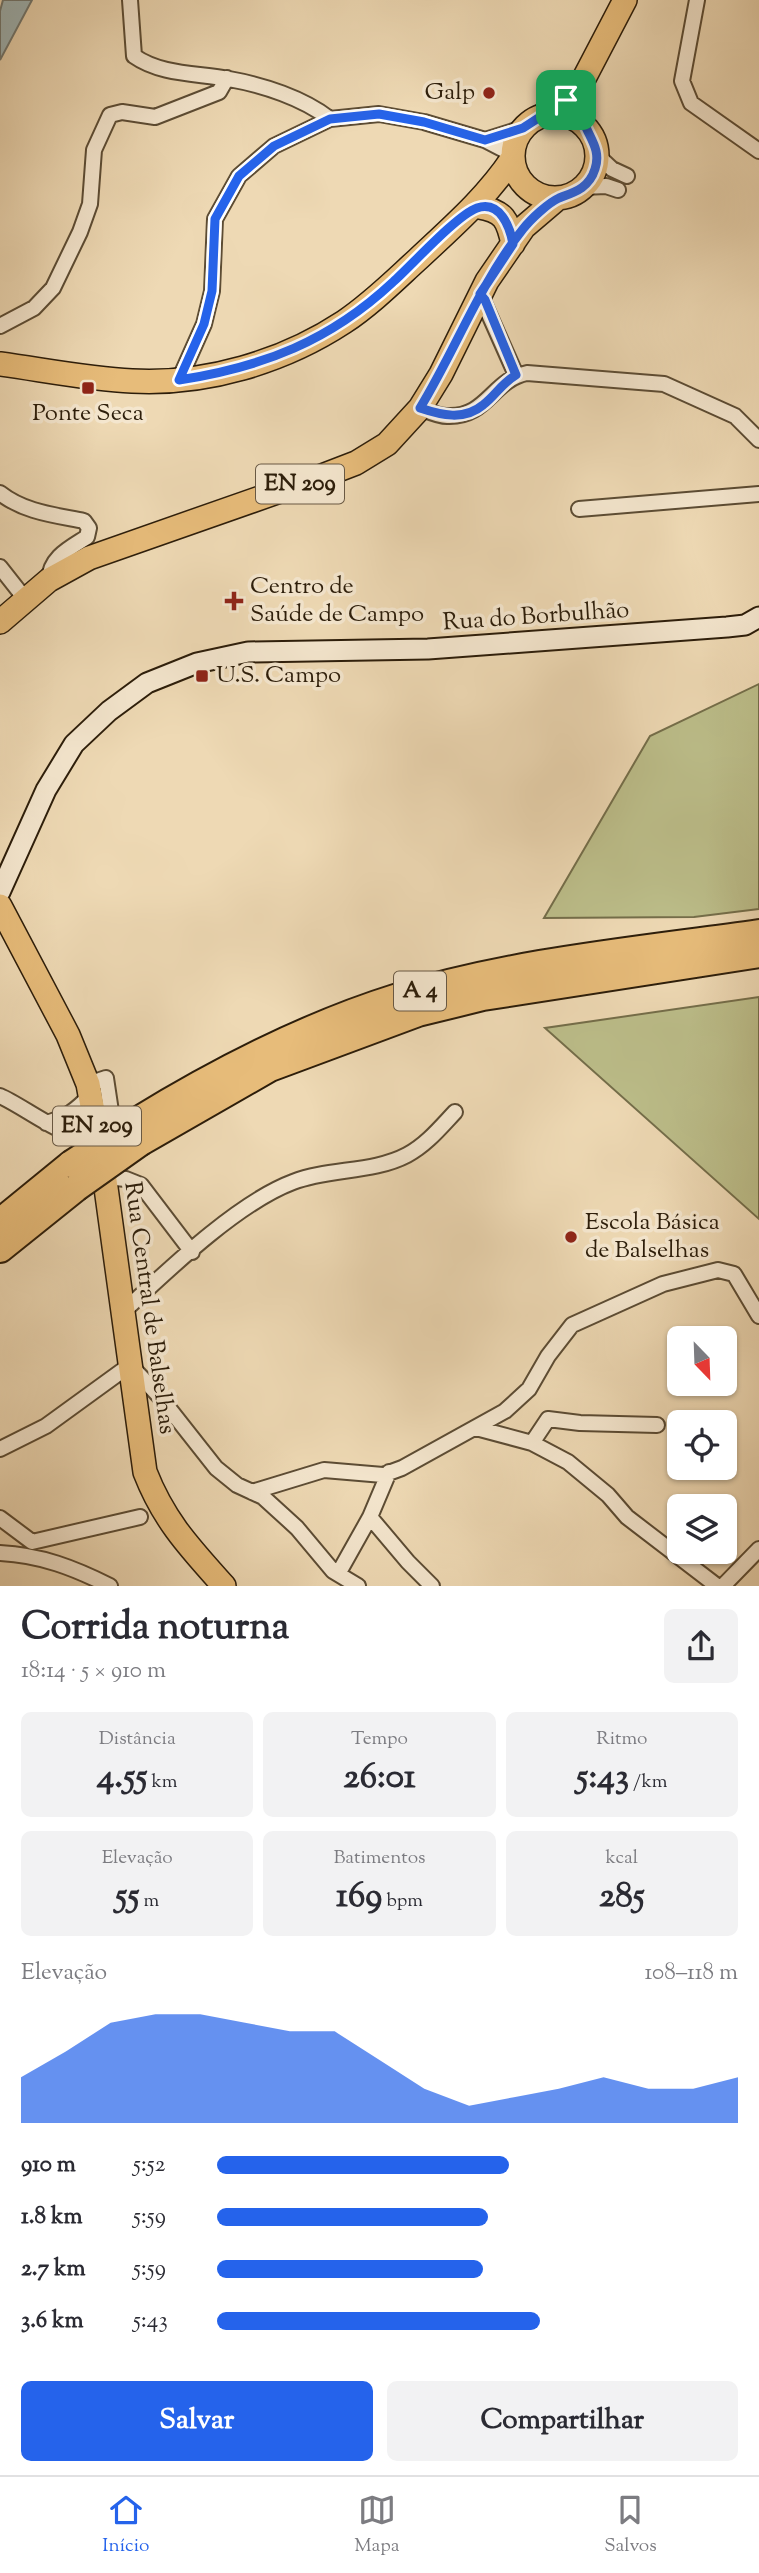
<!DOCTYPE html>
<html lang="pt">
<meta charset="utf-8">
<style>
:root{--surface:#fff;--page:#f2f2f3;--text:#2b2b33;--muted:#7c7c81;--line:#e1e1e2;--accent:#2563eb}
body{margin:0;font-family:"Sorts Mill Goudy",serif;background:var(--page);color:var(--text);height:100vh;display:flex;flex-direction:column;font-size:26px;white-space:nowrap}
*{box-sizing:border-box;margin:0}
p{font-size:23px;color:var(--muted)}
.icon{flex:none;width:38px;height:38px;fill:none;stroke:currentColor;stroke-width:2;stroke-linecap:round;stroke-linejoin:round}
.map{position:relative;height:1586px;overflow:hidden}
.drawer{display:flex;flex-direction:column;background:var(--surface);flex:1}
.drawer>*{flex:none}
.needle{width:46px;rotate:157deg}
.controls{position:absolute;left:667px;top:1326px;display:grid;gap:14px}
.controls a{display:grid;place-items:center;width:70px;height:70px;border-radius:10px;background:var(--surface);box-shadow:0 2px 5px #0004;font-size:35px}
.pin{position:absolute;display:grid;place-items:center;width:60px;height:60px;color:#fff;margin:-30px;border-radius:14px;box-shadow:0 4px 10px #0006}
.round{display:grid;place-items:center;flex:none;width:74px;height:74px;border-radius:10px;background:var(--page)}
.summary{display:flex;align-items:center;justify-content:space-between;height:119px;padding:0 21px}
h1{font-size:38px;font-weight:800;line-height:52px}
.figures{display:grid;grid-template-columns:repeat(3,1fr);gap:10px;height:119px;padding:7px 21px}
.figures div{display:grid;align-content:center;border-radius:10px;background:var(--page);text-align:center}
.figures b{font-size:35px;font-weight:800}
.figures small{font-size:19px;font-weight:400}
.figures p{font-size:19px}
.chart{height:196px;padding:14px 21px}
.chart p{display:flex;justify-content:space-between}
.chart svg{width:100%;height:126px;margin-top:7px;fill:var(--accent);opacity:.7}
.cta{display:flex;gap:14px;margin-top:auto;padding:14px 21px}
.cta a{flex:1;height:80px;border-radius:10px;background:var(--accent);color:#fff;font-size:28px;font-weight:800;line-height:80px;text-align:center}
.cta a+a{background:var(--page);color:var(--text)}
ul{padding:0 21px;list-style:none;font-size:23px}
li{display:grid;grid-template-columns:112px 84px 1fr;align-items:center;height:52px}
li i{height:18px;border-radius:9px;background:var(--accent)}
.tabs{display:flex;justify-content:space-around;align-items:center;height:98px;border-top:2px solid var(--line);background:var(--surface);font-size:19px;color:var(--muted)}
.tabs a{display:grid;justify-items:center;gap:4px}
.tabs .active{color:var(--accent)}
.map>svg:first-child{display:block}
.green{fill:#bcbe8a;stroke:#746e4a;stroke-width:2}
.water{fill:#9fb7b9;stroke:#717973;stroke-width:2}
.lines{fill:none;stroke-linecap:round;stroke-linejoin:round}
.minor-casing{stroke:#5c4c34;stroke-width:18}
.secondary-casing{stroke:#2c1d0a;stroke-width:23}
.primary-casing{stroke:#2c1d0a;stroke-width:26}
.motorway-casing{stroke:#2c1d0a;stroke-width:30}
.minor{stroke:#f4e6ce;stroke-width:14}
.secondary{stroke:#f4e6ce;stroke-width:19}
.primary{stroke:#e7bc7a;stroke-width:23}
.motorway{stroke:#e7bc7a;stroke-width:26}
.motorway-bridge-casing{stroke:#2c1d0a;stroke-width:30;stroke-linecap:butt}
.motorway-bridge{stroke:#e7bc7a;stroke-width:26}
.route-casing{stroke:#fff;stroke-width:14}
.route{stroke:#2563eb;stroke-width:9}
.poi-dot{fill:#8f2418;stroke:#f4e6ce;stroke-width:2.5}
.labels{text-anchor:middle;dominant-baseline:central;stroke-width:7;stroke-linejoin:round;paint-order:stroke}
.shield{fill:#f4e6ce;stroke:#685945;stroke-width:2}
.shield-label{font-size:23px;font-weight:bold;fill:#2c1d0a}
.poi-label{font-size:24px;fill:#2c1d0a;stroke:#f4e6ce;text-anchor:start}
.street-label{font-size:24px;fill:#2c1d0a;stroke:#f4e6ce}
</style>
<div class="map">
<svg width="759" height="1586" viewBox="0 0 759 1586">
<rect width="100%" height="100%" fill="#eed9b4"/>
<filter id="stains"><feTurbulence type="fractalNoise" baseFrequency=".00286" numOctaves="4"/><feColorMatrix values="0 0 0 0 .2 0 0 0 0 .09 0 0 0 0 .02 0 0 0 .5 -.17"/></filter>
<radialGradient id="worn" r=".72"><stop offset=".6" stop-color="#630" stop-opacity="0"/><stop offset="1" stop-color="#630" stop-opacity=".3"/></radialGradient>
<path class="green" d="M 759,684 L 759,909 L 694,917 L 544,918 L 650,736 Z
M 759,997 L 759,1219 L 545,1028 Z"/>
<path class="water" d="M 3,0 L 32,0 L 0,60 L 0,11 Z"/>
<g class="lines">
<defs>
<path id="minor" d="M 130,0 L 134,56 C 161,75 197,73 229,79 C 263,85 303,98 330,119
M 697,0 L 682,81 L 691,103 L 759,151
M 485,140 L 523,128
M 597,155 L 612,169 L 627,176
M 583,187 L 606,186 L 618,190
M 480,294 L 516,375
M 0,326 L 34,308 L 53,288 L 80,232 L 90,204 L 94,150 L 110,115 L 122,112 L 155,117 L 219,92 L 227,78
M 179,380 L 204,324 L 212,291 L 215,219 L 239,176 L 274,146 L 330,119 L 379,114 L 424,122 L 485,140 L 512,154
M 420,408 C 428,411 438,416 447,416 C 487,418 492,380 527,373 L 664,384 L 735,416 L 759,440
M 0,493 C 24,512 54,515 84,521 L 89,528 L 87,537 C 70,548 50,557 49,580
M 579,509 L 759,494
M 0,567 L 26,600
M 88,1084 L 106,1078 L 115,1138
M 0,1096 C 20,1104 68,1141 87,1137 C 91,1136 94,1133 97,1131
M 46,1123 C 65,1118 77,1110 90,1095
M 105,1177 L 126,1179 L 141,1185 L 192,1252
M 123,1312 C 167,1271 237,1203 293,1182 C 329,1168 373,1173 407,1155 C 426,1145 440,1128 455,1112
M 476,1428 L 532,1443 L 568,1462 L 608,1495 L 627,1517 L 717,1586
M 532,1443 L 548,1419 L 580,1423 L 657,1425
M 0,1449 L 46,1426 L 130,1365 L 160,1397 L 216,1468 L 237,1485 L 263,1497 L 297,1528 L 333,1571 L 358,1586
M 252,1492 L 324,1470 L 383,1475 L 402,1468 L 505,1411 L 529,1389 L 548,1356 L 572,1325 L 663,1284 L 718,1270 L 734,1274 L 759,1316
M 370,1517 L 408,1562 L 432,1586
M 0,1518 L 32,1542 L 140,1517
M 0,1553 C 41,1555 74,1568 110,1586
M 338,1574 L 370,1517 L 389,1472
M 723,1586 L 759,1549"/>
<path id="secondary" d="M 0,892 L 46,790 L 74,744 L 109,711 L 147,683 L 197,663 L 248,652 L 428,649 L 727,627 L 745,625 L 759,617"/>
<path id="primary" d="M513 156a42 42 0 1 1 84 0a42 42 0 1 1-84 0Z
M 543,115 L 579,88 L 625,0
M 479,207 C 504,211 508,220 513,244
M 0,364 C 44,370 88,379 132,381 C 206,385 283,362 344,322 C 371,304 394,281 417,260 C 451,228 486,198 512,159
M 0,622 L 49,580 L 89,558 L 317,478 L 356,463 L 387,444 L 420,408 L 441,374 L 487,281 L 524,227 L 558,198
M 0,906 L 68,1035 L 88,1084 L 103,1166 L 145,1472 C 164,1521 190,1548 224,1586"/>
<path id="motorway" d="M 135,1122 C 218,1071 305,1026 398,997 C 515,961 639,950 759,933
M 141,1142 L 270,1068 L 418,1013 L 483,997 L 759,954
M 0,1222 L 71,1164
M 0,1249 L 76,1188"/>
</defs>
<use href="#minor" class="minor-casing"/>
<use href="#secondary" class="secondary-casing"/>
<use href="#primary" class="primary-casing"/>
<use href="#motorway" class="motorway-casing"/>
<use href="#minor" class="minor"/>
<use href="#secondary" class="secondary"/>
<use href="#primary" class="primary"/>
<use href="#motorway" class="motorway"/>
<defs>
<path id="motorway-bridge" d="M 71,1164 L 135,1122
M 76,1188 L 141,1142"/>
</defs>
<use href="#motorway-bridge" class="motorway-bridge-casing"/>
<use href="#motorway-bridge" class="motorway-bridge"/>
</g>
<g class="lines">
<defs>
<path id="route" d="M 566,100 L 523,128 L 485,140 L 424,122 L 379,114 L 330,119 L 274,146 L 239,176 L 215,219 L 212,291 L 204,324 L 179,380 C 263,367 330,341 393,282 C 411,266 457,215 477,208 C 500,200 510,227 513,244 L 480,294 L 485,300 L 516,375 C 501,384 496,395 483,405 C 464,421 441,415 420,408 C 456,349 480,283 523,229 C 531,219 548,203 559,198 C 575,192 589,188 595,169 C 601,151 591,140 585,125 C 581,113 580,100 579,88 L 566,100"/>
</defs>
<use href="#route" class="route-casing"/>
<use href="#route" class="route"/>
</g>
<g class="poi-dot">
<circle cx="489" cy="93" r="7"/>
<rect x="81" y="381" width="14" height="14" rx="3.5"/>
<path d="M230.5 590.5h7v7h7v7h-7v7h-7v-7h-7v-7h7z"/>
<rect x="195" y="669" width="14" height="14" rx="3.5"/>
<circle cx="571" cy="1237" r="7"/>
</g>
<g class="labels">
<g class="shield">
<rect x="256" y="464.5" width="88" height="39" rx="5"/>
<rect x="394" y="971.5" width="52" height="39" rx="5"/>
<rect x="53" y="1106.5" width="88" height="39" rx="5"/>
</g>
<g class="shield-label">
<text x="300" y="484">EN 209</text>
<text x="420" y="991">A 4</text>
<text x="97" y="1126">EN 209</text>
</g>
<g class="poi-label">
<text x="475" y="93" text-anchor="end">Galp</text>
<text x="88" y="414" text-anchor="middle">Ponte Seca</text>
<text x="250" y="587">Centro de<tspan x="250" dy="28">Saúde de Campo</tspan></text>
<text x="216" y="676">U.S. Campo</text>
<text x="585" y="1223">Escola Básica<tspan x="585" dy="28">de Balselhas</tspan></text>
</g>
<g class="street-label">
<text transform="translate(536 617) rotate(-4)">Rua do Borbulhão</text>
<text transform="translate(149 1308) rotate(82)">Rua Central de Balselhas</text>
</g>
</g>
<rect width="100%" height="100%" filter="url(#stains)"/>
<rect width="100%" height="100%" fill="url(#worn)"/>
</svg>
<div class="controls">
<a><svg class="needle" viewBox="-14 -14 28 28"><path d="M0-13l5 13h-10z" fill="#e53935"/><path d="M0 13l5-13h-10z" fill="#7c7c81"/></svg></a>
<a><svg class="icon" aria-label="locate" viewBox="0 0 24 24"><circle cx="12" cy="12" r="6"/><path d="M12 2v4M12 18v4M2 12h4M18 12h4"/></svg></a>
<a><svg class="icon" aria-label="layers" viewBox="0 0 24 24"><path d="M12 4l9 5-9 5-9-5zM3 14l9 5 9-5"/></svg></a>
</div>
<div class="pin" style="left:566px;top:100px;background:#1e9e55"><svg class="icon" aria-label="arrive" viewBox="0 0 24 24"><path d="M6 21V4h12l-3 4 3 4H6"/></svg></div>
</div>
<section class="drawer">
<div class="summary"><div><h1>Corrida noturna</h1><p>18:14 · 5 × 910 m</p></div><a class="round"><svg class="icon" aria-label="share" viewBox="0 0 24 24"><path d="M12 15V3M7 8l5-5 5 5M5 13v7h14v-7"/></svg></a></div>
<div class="figures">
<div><p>Distância</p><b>4.55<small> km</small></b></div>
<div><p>Tempo</p><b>26:01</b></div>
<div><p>Ritmo</p><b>5:43<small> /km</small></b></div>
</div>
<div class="figures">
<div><p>Elevação</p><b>55<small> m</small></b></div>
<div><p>Batimentos</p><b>169<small> bpm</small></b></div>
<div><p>kcal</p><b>285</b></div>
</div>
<div class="chart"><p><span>Elevação</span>108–118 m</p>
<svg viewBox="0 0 160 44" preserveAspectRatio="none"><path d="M0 44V28L10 19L20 9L30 6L40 6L50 9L60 12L70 12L80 22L90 32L100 38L110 35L120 32L130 28L140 32L150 32L160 28V44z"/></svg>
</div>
<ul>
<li><b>910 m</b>5:52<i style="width:56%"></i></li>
<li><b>1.8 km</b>5:59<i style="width:52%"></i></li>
<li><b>2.7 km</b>5:59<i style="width:51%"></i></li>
<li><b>3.6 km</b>5:43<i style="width:62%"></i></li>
</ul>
<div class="cta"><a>Salvar</a><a>Compartilhar</a></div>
</section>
<nav class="tabs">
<a class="active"><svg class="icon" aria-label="home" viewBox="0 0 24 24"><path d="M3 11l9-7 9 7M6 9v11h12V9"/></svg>Início</a>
<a><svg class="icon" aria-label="map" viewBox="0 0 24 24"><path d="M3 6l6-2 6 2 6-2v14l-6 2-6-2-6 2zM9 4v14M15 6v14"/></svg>Mapa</a>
<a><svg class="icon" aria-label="saved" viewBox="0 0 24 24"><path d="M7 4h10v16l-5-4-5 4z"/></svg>Salvos</a>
</nav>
